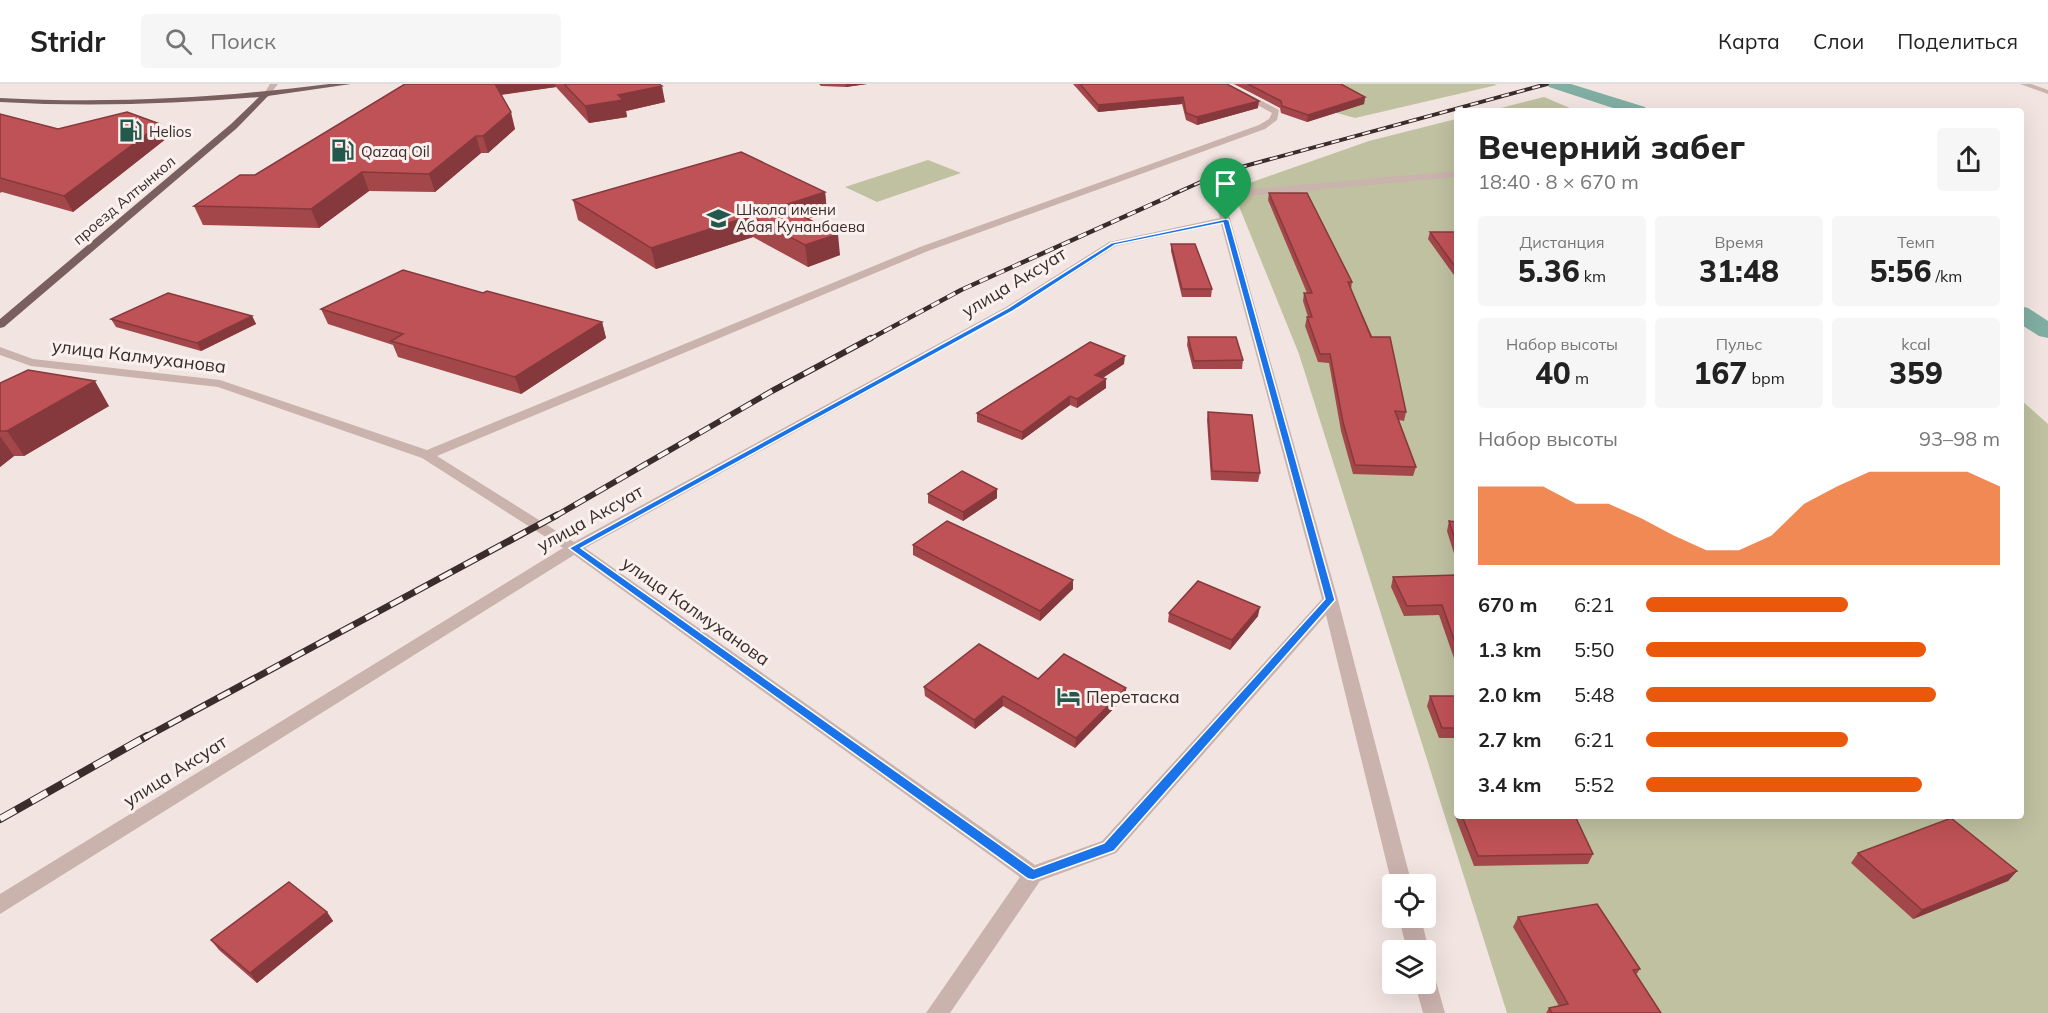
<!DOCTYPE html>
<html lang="ru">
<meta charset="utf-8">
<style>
:root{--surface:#fff;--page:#f6f6f6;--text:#222;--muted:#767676;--line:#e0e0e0;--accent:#ea580c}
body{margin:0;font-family:Mulish,sans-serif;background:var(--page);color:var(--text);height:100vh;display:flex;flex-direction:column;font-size:22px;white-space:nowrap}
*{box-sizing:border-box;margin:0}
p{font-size:20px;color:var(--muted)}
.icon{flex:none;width:33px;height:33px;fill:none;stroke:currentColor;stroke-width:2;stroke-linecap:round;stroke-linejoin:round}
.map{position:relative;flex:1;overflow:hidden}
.drawer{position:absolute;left:1454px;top:24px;width:570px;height:711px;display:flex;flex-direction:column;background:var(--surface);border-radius:6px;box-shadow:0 6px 24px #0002}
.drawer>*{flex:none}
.tools{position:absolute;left:1382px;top:790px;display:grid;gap:12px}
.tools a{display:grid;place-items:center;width:54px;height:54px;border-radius:6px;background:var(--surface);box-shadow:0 6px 24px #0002;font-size:30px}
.pin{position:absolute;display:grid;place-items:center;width:51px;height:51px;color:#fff;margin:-62px -26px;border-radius:50% 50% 50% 0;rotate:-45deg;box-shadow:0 0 6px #0007}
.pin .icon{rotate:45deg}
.round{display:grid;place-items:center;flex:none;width:63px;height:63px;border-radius:6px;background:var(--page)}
.headline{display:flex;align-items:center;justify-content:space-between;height:102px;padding:0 24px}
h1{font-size:33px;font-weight:800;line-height:45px}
.stats{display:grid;grid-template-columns:repeat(3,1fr);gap:9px;height:102px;padding:6px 24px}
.stats div{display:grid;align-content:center;border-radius:6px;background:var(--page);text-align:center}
.stats b{font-size:30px;font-weight:800}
.stats small{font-size:16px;font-weight:400}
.stats p{font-size:16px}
.chart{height:168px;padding:12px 24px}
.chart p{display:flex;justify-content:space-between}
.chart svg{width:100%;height:108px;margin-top:6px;fill:var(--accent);opacity:.7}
ul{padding:0 24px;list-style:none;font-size:20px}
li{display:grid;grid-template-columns:96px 72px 1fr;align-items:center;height:45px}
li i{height:15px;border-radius:8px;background:var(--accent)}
header{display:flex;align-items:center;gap:36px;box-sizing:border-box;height:84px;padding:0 30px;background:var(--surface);border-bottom:2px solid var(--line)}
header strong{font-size:28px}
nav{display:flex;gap:33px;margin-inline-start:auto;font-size:21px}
.search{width:420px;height:54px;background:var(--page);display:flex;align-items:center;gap:15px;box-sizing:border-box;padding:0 21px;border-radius:6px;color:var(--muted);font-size:22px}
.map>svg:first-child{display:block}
.green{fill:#bfc1a1}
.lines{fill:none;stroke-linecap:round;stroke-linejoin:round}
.canal{fill:#81aea3;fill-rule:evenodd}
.minor{fill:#cab2ad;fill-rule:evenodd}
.major{fill:#795f5d;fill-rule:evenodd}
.rail-far4-casing{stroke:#392c2b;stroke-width:4}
.rail-far3-casing{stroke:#392c2b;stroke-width:4.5}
.rail-far2-casing{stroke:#392c2b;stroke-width:6}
.rail-far1-casing{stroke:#392c2b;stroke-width:7}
.rail-casing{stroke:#392c2b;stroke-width:8}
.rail-far4{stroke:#faf0ed;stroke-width:2;stroke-dasharray:8;stroke-linecap:butt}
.rail-far3{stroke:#faf0ed;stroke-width:3;stroke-dasharray:9;stroke-linecap:butt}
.rail-far2{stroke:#faf0ed;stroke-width:4;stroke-dasharray:12;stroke-linecap:butt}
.rail-far1{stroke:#faf0ed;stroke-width:4.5;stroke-dasharray:14;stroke-linecap:butt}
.rail{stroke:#faf0ed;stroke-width:6;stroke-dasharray:18;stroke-linecap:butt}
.wall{fill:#a4474a}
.shaded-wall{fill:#86393c}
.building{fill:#bf5256;stroke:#86393c;stroke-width:1.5}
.route{fill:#1a73e8;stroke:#fff;stroke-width:1.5;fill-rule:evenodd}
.labels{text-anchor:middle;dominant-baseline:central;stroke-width:6;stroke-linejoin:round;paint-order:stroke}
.far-poi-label{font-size:15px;fill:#392c2b;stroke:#faf0ed;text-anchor:start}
.far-street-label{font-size:15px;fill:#392c2b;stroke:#faf0ed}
.street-label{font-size:18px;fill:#392c2b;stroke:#faf0ed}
.poi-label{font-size:18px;fill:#392c2b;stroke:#faf0ed;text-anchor:start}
</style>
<header>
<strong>Stridr</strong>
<div class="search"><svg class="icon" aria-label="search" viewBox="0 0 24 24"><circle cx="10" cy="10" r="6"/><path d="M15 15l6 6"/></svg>Поиск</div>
<nav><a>Карта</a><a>Слои</a><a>Поделиться</a></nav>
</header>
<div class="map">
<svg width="2048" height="929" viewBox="0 0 2048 929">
<rect width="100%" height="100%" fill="#f2e5e1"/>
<path class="green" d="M 1231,0 L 1494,0 L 1497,1 L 1355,34 Z
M 1544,13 L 1577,27 L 1489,27 Z
M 1456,35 L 1456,732 L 2020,732 L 2021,316 L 2048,340 L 2048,929 L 1507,929 L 1299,270 L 1232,105 L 1369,57 Z
M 928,76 L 961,89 L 877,118 L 845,103 Z"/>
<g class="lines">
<path class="canal" d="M 1547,0 L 1571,0 L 1645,23 L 1647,27 L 1622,27 L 1549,3 Z
M 2020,222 L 2028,224 L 2048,237 L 2048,254 L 2039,252 L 2020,240 Z"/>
<path class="minor" d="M 270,0 L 278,0 L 268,13 L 262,13 Z
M 1219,0 L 1229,0 L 1279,26 L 1277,36 L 1265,45 L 928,167 L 437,372 L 574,458 L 1006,223 L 1109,158 L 1220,134 L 1217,124 L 1230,108 L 1233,107 L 1456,87 L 1456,93 L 1236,113 L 1227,124 L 1338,516 L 1412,801 L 1392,801 L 1326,531 L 1116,769 L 1040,797 L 950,929 L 926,929 L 1020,793 L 574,471 L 0,830 L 0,810 L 563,464 L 422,374 L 218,303 L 31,282 L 0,271 L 0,263 L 33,275 L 220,296 L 427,366 L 920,163 L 1259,41 L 1269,35 L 1272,29 ZM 1221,140 L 1322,515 L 1102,757 L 1035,781 L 585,464 L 1014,227 L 1116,162 Z
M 2020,0 L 2031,0 L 2048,6 L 2048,10 Z
M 1399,834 L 1421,834 L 1429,867 L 1426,874 L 1425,867 L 1407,867 Z
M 1425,884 L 1433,887 L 1445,929 L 1423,929 L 1415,900 L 1425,900 Z"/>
<path class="major" d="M 329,0 L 351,0 L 268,12 L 237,44 L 4,243 L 0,244 L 0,235 L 231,40 L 259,13 C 173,20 87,23 0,18 L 0,14 C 110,20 219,14 329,0 Z"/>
<defs>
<path id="rail-far4" d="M 1165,114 L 1223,88 L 1547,0"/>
<path id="rail-far3" d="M 868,256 L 961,206 L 1168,113"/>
<path id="rail-far2" d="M 554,433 L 772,307 L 871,254"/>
<path id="rail-far1" d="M 144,654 L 557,431"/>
<path id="rail" d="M 0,735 L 147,652"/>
</defs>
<use href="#rail-far4" class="rail-far4-casing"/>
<use href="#rail-far3" class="rail-far3-casing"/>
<use href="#rail-far2" class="rail-far2-casing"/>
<use href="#rail-far1" class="rail-far1-casing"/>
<use href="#rail" class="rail-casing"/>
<use href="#rail-far4" class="rail-far4"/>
<use href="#rail-far3" class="rail-far3"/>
<use href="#rail-far2" class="rail-far2"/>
<use href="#rail-far1" class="rail-far1"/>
<use href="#rail" class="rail"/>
</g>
<path class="wall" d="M 405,0 L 659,0 L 665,18 L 626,27 L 627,33 L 589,39 L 556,3 L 501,11 L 515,45 L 488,69 L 481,69 L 435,108 L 369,107 L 319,144 L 203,141 L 194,122 L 255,91 Z
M 819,0 L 867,0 L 846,3 L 821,2 Z
M 1073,0 L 1227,0 L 1258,24 L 1197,41 L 1186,36 L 1182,20 L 1098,28 Z
M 1234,0 L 1341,0 L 1365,13 L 1364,20 L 1307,38 L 1281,29 L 1280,24 Z
M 0,30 L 58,45 L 167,54 L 73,128 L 2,108 L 0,109 Z
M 825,108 L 827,128 L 808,135 L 840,171 L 808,183 L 753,153 L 656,185 L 578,136 L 573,116 Z
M 1269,109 L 1352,198 L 1351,205 L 1406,328 L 1404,337 L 1399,336 L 1416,383 L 1413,392 L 1353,390 L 1341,347 L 1329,279 L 1318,278 L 1305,242 L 1307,233 L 1308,233 L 1303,217 L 1304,209 L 1307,209 L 1268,116 Z
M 1430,148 L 1456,148 L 1456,194 L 1428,155 Z
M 1171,160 L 1212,205 L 1211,213 L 1182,213 L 1171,167 Z
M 483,209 L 602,238 L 606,254 L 521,310 L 398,273 L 393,261 L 328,240 L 321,225 Z
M 252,232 L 256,240 L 201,267 L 116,243 L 111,235 Z
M 1188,253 L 1243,276 L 1242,285 L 1193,285 L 1187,261 Z
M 1124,280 L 1103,294 L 1106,295 L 1106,304 L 1077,324 L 1070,321 L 1022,356 L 977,338 L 977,329 Z
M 0,299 L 109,322 L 24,372 L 14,372 L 0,383 Z
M 1208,328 L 1260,389 L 1258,398 L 1211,396 L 1207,336 Z
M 928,410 L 997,414 L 963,437 L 928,419 Z
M 1449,437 L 1456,438 L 1456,476 L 1447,447 Z
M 913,461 L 1073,505 L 1040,537 L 913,471 Z
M 1456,491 L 1456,580 L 1439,531 L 1404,532 L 1391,503 L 1393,493 Z
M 1169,529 L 1258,532 L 1230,566 L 1168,538 Z
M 1038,595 L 1126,604 L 1125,613 L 1075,664 L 1003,622 L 975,645 L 925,612 L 924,603 Z
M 1430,612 L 1456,612 L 1456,654 L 1439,654 L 1427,622 Z
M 1456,727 L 1456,732 L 1575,732 L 1593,770 L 1588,780 L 1474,782 L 1455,732 Z
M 1858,769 L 2017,787 L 2008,797 L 1913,835 L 1851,779 Z
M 327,828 L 333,837 L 257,899 L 219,866 L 211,856 Z
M 1518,833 L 1640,885 L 1636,891 L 1661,929 L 1546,929 L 1549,924 L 1559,922 L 1513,843 Z"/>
<path class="shaded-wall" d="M 493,0 L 555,0 L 556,3 L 496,11 Z
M 846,0 L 867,0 L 846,3 Z
M 662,2 L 665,18 L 626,27 L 627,33 L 589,39 L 585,22 L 618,11 Z
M 1183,13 L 1182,20 L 1098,28 L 1098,21 Z
M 1365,13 L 1364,20 L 1307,38 L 1308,31 Z
M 1259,17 L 1258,24 L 1197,41 L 1197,33 Z
M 511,28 L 515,45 L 488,69 L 483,52 Z
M 160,40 L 167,54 L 73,128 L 64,112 Z
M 476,52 L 481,69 L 435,108 L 429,90 Z
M 362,88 L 369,107 L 319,144 L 311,125 Z
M 825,108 L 827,128 L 785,143 L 782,122 Z
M 750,132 L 753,153 L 656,185 L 651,164 Z
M 838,150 L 840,171 L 808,183 L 805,161 Z
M 252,232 L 256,240 L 201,267 L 197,259 Z
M 602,238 L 606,254 L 521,310 L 515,293 Z
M 1125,272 L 1124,280 L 1094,299 L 1095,291 Z
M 1106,295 L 1106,304 L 1077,324 L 1077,315 Z
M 95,297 L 109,322 L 24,372 L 7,347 Z
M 1070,312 L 1070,321 L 1022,356 L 1022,348 Z
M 0,352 L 14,372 L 0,383 Z
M 997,405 L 997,414 L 963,437 L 963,428 Z
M 1073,496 L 1073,505 L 1040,537 L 1040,527 Z
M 1260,523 L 1258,532 L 1230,566 L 1232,556 Z
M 1126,604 L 1125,613 L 1075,664 L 1076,654 Z
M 1003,612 L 1003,622 L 975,645 L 974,636 Z
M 2017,787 L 2008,797 L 1913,835 L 1922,826 Z
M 327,828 L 333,837 L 257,899 L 250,889 Z"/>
<path class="building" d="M 405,0 L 495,0 L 511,28 L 483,52 L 476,52 L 429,90 L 362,88 L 311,125 L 194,122 L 240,91 L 255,91 Z
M 564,0 L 659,0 L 662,2 L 618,11 L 623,16 L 585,22 Z
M 1080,0 L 1227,0 L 1259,17 L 1197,33 L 1186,29 L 1183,13 L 1098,21 Z
M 1248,0 L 1341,0 L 1365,13 L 1308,31 L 1282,22 L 1281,17 Z
M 127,28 L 160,40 L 64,112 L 0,94 L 0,30 L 58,45 Z
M 741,68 L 825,108 L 782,122 L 838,150 L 805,161 L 750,132 L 651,164 L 573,116 Z
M 1269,109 L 1307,109 L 1352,198 L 1348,198 L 1371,253 L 1390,253 L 1406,328 L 1395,327 L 1416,383 L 1355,381 L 1343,338 L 1330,270 L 1320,270 L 1307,233 L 1312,233 L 1304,209 L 1312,209 Z
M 1430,148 L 1456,148 L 1456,184 Z
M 1171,160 L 1195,160 L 1212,205 L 1182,205 Z
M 403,186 L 483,209 L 487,207 L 602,238 L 515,293 L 391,257 L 403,250 L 321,225 Z
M 168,209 L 252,232 L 197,259 L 111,235 Z
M 1188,253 L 1236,253 L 1243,276 L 1194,277 Z
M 1090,258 L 1125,272 L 1095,291 L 1106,295 L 1077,315 L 1070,312 L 1022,348 L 977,329 Z
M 28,286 L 95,297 L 7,347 L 0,347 L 0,299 Z
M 1208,328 L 1252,331 L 1260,389 L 1212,387 Z
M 962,387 L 997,405 L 963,428 L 928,410 Z
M 947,437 L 1073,496 L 1040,527 L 913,461 Z
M 1449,437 L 1456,438 L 1456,458 Z
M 1456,491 L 1456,561 L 1442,521 L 1407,522 L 1393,493 Z
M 1198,497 L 1260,523 L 1232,556 L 1169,529 Z
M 979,560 L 1038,595 L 1064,570 L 1126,604 L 1076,654 L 1003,612 L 974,636 L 924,603 Z
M 1430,612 L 1456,612 L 1456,644 L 1442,644 Z
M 1462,732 L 1575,732 L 1593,770 L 1478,772 Z
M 1951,734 L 2017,787 L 1922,826 L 1858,769 Z
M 289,798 L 327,828 L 250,889 L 211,856 Z
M 1597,820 L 1640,885 L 1633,886 L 1661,929 L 1552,929 L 1549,924 L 1568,920 L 1518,833 Z"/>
<path class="route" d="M 1226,135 L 1229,136 L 1335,516 L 1114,767 L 1033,796 L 1028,795 L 569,464 L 1008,224 L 1111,159 ZM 1223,139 L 1325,515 L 1104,759 L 1034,785 L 581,464 L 1013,227 L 1115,161 Z"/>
<defs>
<symbol id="fuel-bare" viewBox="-9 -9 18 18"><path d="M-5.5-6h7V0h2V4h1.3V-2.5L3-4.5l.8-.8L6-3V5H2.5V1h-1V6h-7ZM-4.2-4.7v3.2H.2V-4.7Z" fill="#23584d" stroke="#faf0ed" stroke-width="2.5" paint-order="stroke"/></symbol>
<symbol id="school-bare" viewBox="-9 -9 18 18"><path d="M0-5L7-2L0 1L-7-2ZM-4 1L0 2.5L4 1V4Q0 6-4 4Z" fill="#23584d" stroke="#faf0ed" stroke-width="2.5" paint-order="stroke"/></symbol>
<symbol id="hotel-bare" viewBox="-9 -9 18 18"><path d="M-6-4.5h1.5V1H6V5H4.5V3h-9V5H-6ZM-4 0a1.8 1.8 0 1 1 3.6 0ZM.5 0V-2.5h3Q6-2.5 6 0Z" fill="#23584d" stroke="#faf0ed" stroke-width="2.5" paint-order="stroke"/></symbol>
</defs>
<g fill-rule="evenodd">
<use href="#fuel-bare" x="114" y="30" width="33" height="33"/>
<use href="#fuel-bare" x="326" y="50" width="33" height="33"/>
<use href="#school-bare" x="702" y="118" width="33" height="33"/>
<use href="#hotel-bare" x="1052" y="596" width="33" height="33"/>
</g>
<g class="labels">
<g class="far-poi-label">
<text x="149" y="47">Helios</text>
<text x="361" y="67">Qazaq Oil</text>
<text x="736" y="125">Школа имени<tspan x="736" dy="17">Абая Кунанбаева</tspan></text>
</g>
<g class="far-street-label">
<text transform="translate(124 116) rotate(-40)">проезд Алтынкол</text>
</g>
<g class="street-label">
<text transform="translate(1014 198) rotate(-31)">улица Аксуат</text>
<text transform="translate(139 272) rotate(7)">улица Калмуханова</text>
<text transform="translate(590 434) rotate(-29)">улица Аксуат</text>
<text transform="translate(696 527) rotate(35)">улица Калмуханова</text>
<text transform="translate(175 687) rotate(-32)">улица Аксуат</text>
</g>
<g class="poi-label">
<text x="1086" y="612">Перетаска</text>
</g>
</g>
</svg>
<div class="tools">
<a><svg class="icon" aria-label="locate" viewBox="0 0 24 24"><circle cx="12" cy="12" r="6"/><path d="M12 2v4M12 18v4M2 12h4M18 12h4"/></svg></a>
<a><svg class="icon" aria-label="layers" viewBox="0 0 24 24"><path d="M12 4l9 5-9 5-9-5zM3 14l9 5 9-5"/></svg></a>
</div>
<div class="pin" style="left:1226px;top:136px;background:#1e9e55"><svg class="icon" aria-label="arrive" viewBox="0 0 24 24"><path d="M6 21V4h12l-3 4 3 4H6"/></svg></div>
<section class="drawer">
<div class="headline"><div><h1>Вечерний забег</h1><p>18:40 · 8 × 670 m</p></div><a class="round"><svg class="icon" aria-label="share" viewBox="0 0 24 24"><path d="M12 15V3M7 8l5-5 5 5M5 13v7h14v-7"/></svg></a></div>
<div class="stats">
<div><p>Дистанция</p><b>5.36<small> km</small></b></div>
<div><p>Время</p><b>31:48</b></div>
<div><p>Темп</p><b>5:56<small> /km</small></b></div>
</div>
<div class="stats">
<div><p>Набор высоты</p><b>40<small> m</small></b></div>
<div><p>Пульс</p><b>167<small> bpm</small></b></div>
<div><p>kcal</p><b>359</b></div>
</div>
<div class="chart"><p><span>Набор высоты</span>93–98 m</p>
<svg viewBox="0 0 160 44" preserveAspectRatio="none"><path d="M0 44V12L10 12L20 12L30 19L40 19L50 25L60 32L70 38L80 38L90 32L100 19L110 12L120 6L130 6L140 6L150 6L160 12V44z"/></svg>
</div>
<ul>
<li><b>670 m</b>6:21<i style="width:57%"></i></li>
<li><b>1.3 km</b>5:50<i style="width:79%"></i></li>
<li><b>2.0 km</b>5:48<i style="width:82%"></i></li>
<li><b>2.7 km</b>6:21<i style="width:57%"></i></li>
<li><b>3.4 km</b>5:52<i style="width:78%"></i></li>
</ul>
</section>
</div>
